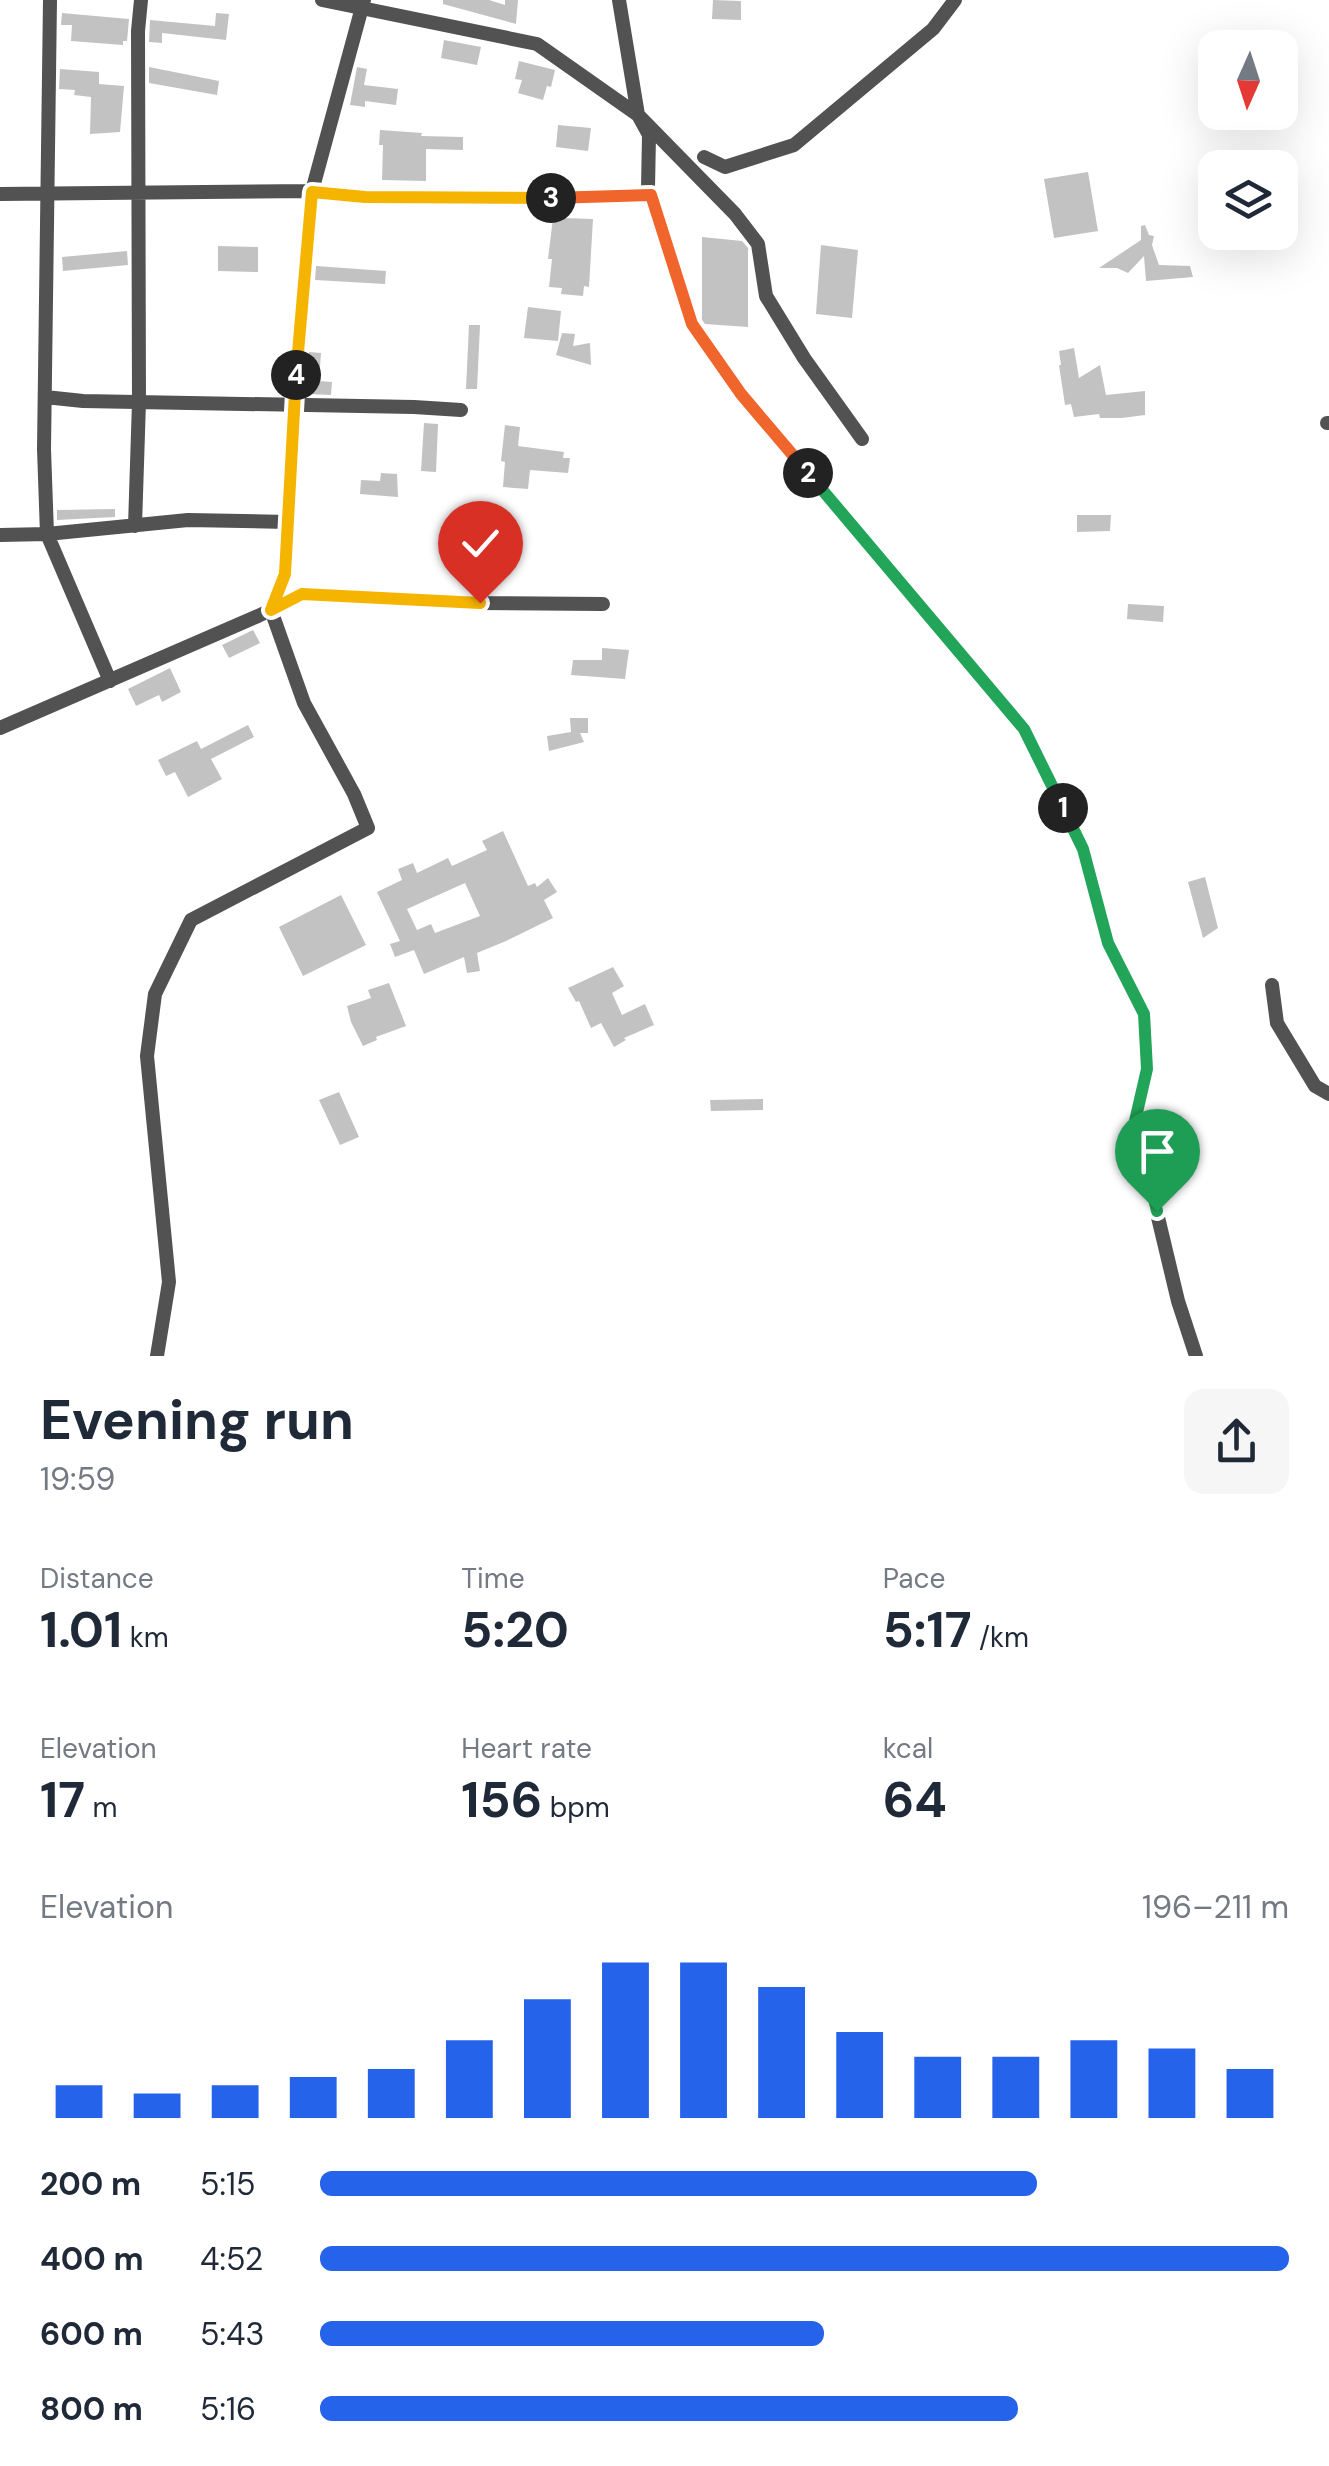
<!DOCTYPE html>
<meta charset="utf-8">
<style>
:root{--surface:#fff;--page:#f6f6f7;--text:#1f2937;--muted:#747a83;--accent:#2563eb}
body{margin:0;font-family:"DM Sans",sans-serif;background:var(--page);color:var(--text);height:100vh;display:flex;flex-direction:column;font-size:38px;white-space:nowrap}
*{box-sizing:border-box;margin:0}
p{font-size:32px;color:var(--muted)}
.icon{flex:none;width:55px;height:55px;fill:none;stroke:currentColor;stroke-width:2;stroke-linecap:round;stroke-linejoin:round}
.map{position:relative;height:1356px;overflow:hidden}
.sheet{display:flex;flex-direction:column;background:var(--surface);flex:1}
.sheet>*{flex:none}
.needle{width:65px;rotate:183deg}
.controls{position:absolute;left:1198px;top:30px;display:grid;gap:20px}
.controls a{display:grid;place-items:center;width:100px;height:100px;border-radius:20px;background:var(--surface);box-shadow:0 10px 40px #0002;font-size:50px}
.pin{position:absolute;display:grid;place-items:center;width:85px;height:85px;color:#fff;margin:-102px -42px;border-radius:50% 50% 50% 0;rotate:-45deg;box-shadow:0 0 10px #0007}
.pin .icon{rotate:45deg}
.km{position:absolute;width:50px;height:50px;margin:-25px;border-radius:50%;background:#222;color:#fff;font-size:28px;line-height:50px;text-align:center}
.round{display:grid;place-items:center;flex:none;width:105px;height:105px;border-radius:20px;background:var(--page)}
.summary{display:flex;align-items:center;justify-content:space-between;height:170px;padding:0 40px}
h1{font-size:55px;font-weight:700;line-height:75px}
.figures{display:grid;grid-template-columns:repeat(3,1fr);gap:15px;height:170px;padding:10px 40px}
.figures div{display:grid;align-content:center}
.figures b{font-size:50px;font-weight:700}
.figures small{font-size:28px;font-weight:400}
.figures p{font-size:28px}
.chart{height:280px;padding:20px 40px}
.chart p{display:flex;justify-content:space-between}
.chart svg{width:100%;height:180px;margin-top:10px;stroke:var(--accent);stroke-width:6}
ul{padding:0 40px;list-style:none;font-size:32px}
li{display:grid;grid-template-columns:160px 120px 1fr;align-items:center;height:75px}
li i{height:25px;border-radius:12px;background:var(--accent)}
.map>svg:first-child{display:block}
.building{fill:#c2c2c2;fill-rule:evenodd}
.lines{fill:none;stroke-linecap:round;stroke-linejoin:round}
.street{stroke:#525252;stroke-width:14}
.split-1-casing{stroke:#fff;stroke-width:20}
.split-2-casing{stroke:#fff;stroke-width:20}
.split-3-casing{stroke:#fff;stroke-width:20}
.split-4-casing{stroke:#fff;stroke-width:20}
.split-5-casing{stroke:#fff;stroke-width:20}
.split-1{stroke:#22a559;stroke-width:12}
.split-2{stroke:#22a559;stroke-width:12}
.split-3{stroke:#f0652b;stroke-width:12}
.split-4{stroke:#f5b400;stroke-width:12}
.split-5{stroke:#f5b400;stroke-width:12}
</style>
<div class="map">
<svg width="1329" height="1356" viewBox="0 0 1329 1356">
<rect width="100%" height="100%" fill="#fff"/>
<path class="building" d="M 443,0 L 489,0 L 505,5 L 505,0 L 518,0 L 516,24 L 443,4 Z
M 713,0 L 741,1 L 741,20 L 712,19 Z
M 62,13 L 129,19 L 127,41 L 123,41 L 123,45 L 71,41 L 72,25 L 61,25 Z
M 216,13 L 229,14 L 226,40 L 162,33 L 162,43 L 149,42 L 150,20 L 215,26 Z
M 444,40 L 481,47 L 477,65 L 441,58 Z
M 519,61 L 555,70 L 551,87 L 547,86 L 543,100 L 518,93 L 522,80 L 515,79 Z
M 149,67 L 219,81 L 217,95 L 149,83 Z
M 357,67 L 367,69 L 364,85 L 398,89 L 396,105 L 365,101 L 365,107 L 350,105 Z
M 60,69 L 99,72 L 99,84 L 124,86 L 120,132 L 90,134 L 91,97 L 74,95 L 75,90 L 59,89 Z
M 558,125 L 591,128 L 588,151 L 556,147 Z
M 380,130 L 422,133 L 421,136 L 463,137 L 463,150 L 426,149 L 426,181 L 382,180 L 383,145 L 379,145 Z
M 1088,172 L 1098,231 L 1054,238 L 1044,179 Z
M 554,210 L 564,210 L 564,218 L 593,219 L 589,287 L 584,286 L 583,296 L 561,294 L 562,288 L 549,287 L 552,259 L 548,259 Z
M 1145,225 L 1149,235 L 1154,236 L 1152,245 L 1159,265 L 1190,266 L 1193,277 L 1146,281 L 1144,256 L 1128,273 L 1117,268 L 1099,268 L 1141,240 L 1141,226 Z
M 702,237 L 742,241 L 748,248 L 748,327 L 705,324 L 702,320 Z
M 821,245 L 858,250 L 852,318 L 816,314 Z
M 218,246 L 258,247 L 258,272 L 218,271 Z
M 127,251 L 128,265 L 63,271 L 62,257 Z
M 316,266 L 386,271 L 385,284 L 315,280 Z
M 528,307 L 561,311 L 558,341 L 524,338 Z
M 469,325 L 480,325 L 477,389 L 466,389 Z
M 562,333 L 575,334 L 573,346 L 590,343 L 591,365 L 556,355 Z
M 1074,348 L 1079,378 L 1100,365 L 1106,395 L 1145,391 L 1145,415 L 1122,418 L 1100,418 L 1099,414 L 1074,417 L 1071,404 L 1065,405 L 1059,365 L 1061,365 L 1059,351 Z
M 309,352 L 321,353 L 319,381 L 332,382 L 331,395 L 306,394 Z
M 424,423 L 438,424 L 436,472 L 421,471 Z
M 505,425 L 520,427 L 518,446 L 564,452 L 563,458 L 570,458 L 568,473 L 530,470 L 528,489 L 503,487 L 505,462 L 501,461 Z
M 381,473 L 397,474 L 398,497 L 360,494 L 361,480 L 380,481 Z
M 115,509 L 115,517 L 57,520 L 57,510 Z
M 1077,515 L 1111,515 L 1110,531 L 1077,532 Z
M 1128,604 L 1164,606 L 1163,622 L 1127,619 Z
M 253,630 L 260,643 L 229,658 L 222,645 Z
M 602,648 L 629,650 L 625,679 L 571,675 L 573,660 L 602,660 Z
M 170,668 L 181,692 L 162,702 L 159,695 L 136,706 L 128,689 Z
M 570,718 L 588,718 L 588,733 L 580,733 L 584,742 L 549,751 L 547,736 L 571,732 Z
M 248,725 L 254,737 L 211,759 L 222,779 L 188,797 L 175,772 L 166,776 L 158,760 L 197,741 L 201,749 Z
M 503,831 L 528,886 L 535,883 L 537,887 L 548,878 L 557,892 L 544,900 L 553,918 L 506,941 L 477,953 L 480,971 L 467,973 L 464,957 L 424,974 L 414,950 L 395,957 L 390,944 L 400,941 L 377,892 L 402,880 L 398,869 L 413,863 L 417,873 L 448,858 L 452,866 L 487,850 L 482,841 ZM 465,883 L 480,916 L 435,933 L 431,924 L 417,930 L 407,909 Z
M 1205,877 L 1218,928 L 1203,938 L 1188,882 Z
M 341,895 L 366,945 L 303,976 L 279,927 Z
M 613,967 L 624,986 L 612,993 L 622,1015 L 645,1004 L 654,1025 L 624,1038 L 626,1040 L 614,1047 L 601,1023 L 591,1028 L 579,1001 L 576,1002 L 568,988 Z
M 389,983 L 406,1026 L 376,1037 L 377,1040 L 363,1046 L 351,1022 L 347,1006 L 371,998 L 368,990 Z
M 339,1092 L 359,1137 L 340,1145 L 319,1100 Z
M 763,1099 L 763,1110 L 711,1111 L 710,1100 Z"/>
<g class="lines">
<path class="street" d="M 50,0 L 44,449 L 47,534 L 188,520 L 288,522
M 322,0 L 537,44 L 638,115 L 735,214 L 758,244 L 766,296 L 804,358 L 862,439
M 619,0 L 638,115 L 649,135 L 648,188 L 692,324 L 741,394 L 1024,729 L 1083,849 L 1108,943 L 1144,1014 L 1147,1069 L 1135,1121 L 1178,1301 L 1196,1356
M 704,157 L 725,167 L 794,145 L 933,29 L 955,0
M 0,194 L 312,191 L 365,197 L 557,198 L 651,195
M 45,397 L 83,401 L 414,407 L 461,410
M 1327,423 L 1329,423
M 135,526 L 139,402 L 138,31 L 141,0
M 0,535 L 47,534 L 110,681
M 0,728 L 258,616 L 302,595 L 480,603 L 603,604
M 1272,985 L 1277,1023 L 1315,1086 L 1329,1094
M 157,1356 L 169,1282 L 147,1056 L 155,994 L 191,920 L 368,828 L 354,794 L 304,703 L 271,610 L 285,574 L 296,383 L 312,191 L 364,0"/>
</g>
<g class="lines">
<defs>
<path id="split-1" d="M 1063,808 L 1083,849 L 1108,943 L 1144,1014 L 1147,1069 L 1135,1121 L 1157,1211"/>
<path id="split-2" d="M 808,473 L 1024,729 L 1063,808"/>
<path id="split-3" d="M 551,198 L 651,195 L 692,324 L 741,394 L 808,473"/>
<path id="split-4" d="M 296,375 L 312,192 L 365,197 L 551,198"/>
<path id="split-5" d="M 296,375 L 285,574 L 271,610 L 302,594 L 480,603"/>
</defs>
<use href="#split-1" class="split-1-casing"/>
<use href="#split-2" class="split-2-casing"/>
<use href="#split-3" class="split-3-casing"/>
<use href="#split-4" class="split-4-casing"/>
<use href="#split-5" class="split-5-casing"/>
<use href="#split-1" class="split-1"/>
<use href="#split-2" class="split-2"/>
<use href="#split-3" class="split-3"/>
<use href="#split-4" class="split-4"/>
<use href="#split-5" class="split-5"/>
</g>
</svg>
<div class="controls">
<a><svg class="needle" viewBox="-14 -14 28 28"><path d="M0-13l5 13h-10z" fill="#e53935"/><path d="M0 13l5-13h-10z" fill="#747a83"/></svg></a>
<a><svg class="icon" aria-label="layers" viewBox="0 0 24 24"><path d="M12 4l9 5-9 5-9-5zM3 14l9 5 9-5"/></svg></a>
</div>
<div class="pin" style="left:1157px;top:1211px;background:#1e9e55"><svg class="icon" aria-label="arrive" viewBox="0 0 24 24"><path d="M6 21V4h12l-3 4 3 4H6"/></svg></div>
<div class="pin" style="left:480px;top:603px;background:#d93025"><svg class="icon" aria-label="check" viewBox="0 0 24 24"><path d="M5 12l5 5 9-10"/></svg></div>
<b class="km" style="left:1063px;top:808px">1</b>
<b class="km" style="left:808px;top:473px">2</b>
<b class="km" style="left:551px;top:198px">3</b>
<b class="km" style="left:296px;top:375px">4</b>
</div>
<section class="sheet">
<div class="summary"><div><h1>Evening run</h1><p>19:59</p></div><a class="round"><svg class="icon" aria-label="share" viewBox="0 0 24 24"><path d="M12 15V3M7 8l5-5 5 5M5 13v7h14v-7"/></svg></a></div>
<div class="figures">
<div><p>Distance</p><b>1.01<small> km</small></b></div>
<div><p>Time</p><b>5:20</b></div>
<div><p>Pace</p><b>5:17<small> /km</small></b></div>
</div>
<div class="figures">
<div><p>Elevation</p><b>17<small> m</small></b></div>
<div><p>Heart rate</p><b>156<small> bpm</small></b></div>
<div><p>kcal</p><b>64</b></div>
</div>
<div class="chart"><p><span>Elevation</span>196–211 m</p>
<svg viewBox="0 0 160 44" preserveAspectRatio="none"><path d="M5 44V36M15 44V38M25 44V36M35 44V34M45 44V32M55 44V25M65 44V15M75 44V6M85 44V6M95 44V12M105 44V23M115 44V29M125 44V29M135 44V25M145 44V27M155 44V32"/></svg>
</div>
<ul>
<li><b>200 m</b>5:15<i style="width:74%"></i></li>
<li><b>400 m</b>4:52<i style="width:100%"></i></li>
<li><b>600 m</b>5:43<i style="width:52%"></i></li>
<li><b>800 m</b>5:16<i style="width:72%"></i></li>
</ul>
</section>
